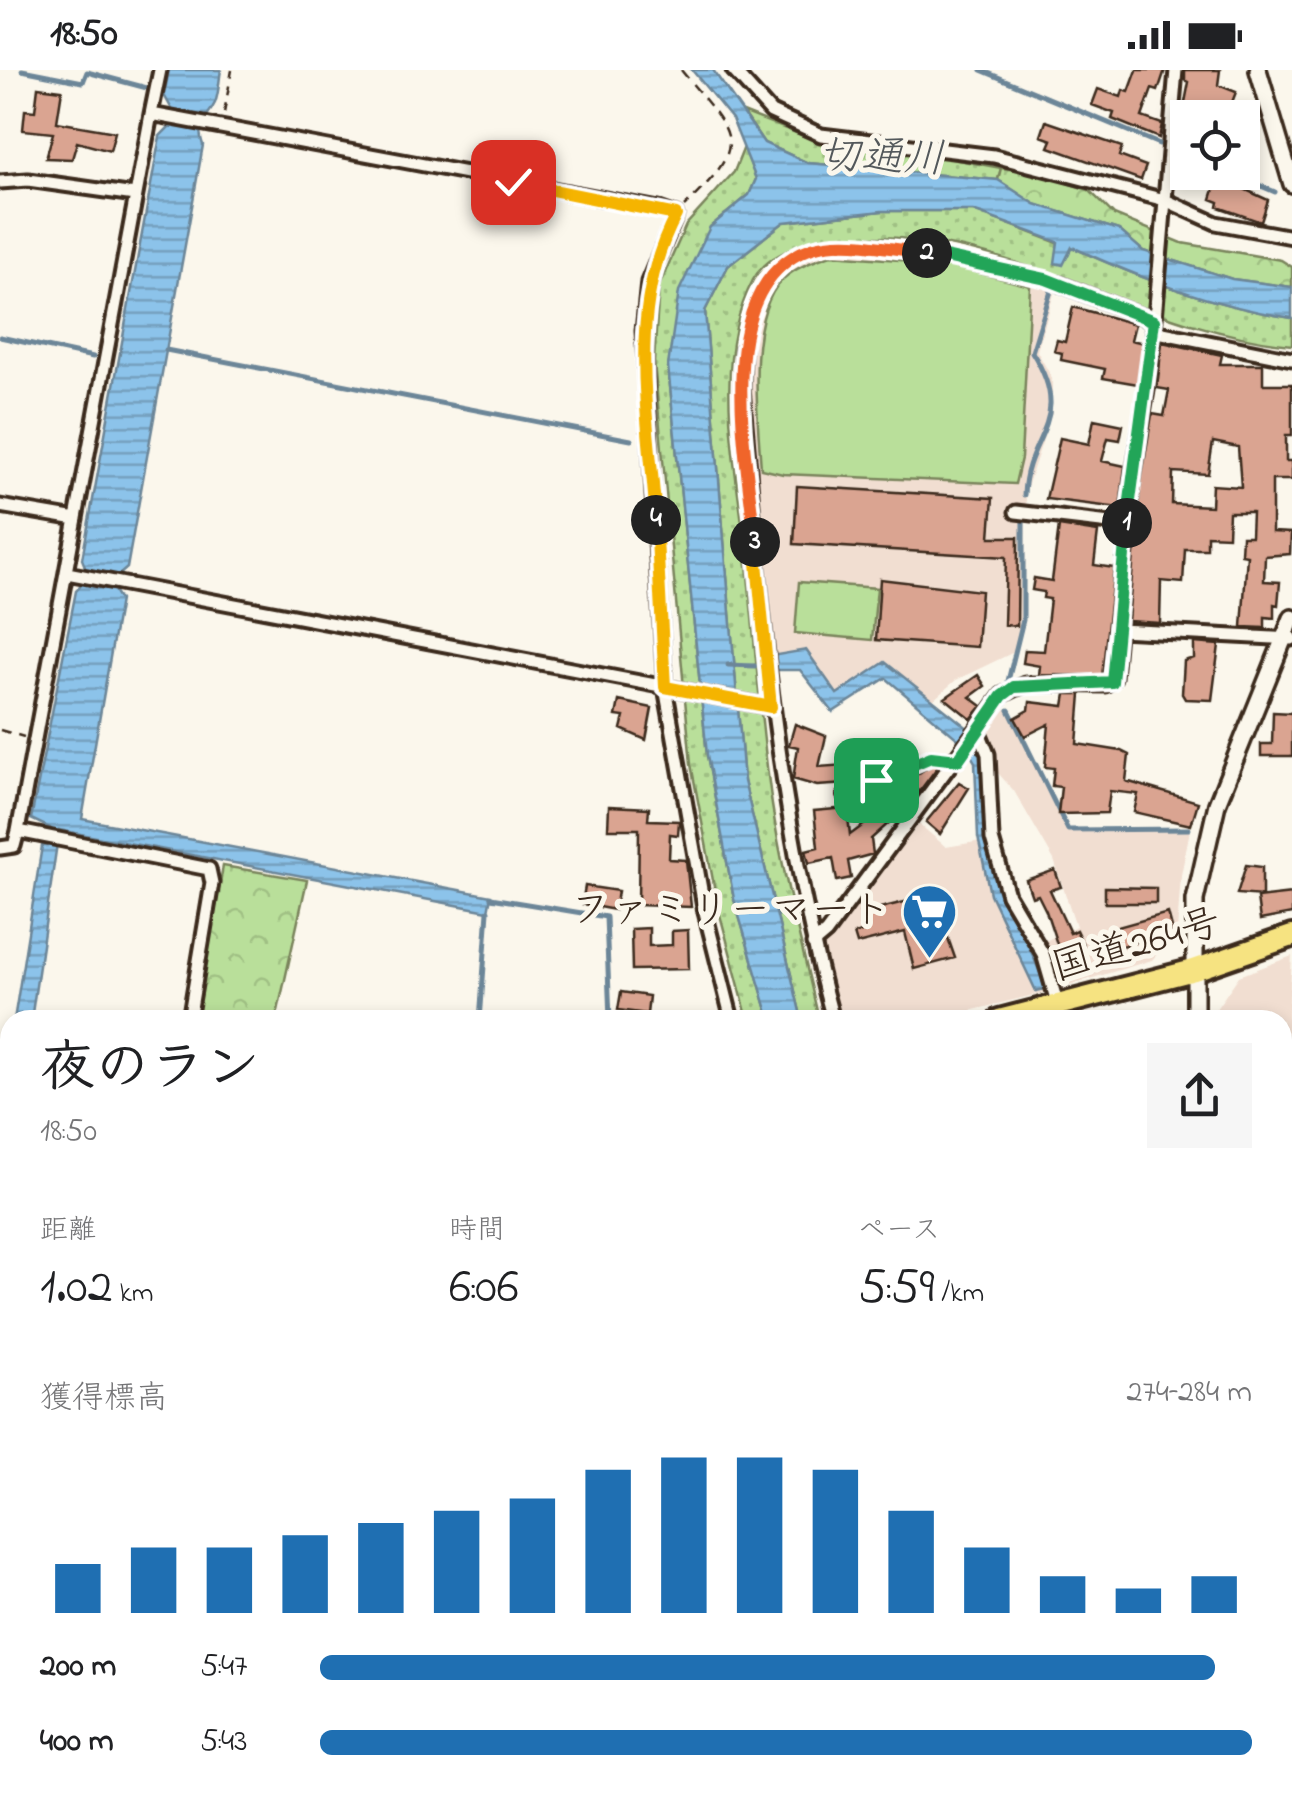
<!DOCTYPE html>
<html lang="ja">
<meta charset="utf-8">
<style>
:root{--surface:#fff;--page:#f6f6f6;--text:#202124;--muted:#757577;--accent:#1f6fb2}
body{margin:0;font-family:"Indie Flower","Klee One",sans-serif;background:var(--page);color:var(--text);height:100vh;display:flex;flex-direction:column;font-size:38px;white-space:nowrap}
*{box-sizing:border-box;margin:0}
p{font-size:32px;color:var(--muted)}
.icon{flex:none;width:55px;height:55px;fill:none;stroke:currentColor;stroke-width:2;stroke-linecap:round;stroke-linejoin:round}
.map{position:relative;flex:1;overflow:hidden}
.details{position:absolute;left:0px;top:940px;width:1292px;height:790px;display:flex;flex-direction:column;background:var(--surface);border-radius:30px 30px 0 0;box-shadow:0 5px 15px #0003}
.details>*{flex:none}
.tools{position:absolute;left:1170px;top:30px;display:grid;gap:20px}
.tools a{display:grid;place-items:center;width:90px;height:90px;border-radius:0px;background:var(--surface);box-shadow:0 5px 15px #0003;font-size:50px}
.pin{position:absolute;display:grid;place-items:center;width:85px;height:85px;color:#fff;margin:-42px;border-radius:20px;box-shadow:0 5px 15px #0006}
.km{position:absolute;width:50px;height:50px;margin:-25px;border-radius:50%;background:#222;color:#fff;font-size:28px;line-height:50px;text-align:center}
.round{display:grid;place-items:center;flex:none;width:105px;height:105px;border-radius:0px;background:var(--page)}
.headline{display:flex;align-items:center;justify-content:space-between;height:170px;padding:0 40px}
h1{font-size:55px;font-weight:600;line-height:75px}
.stats{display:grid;grid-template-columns:repeat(3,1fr);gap:15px;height:170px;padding:10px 40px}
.stats div{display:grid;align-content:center}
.stats b{font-size:50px;font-weight:600}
.stats small{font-size:28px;font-weight:400}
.stats p{font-size:28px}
.chart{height:280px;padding:20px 40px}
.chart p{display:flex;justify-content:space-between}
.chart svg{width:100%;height:180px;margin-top:10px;stroke:var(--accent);stroke-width:6}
ul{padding:0 40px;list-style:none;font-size:32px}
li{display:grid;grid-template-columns:160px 120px 1fr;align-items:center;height:75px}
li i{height:25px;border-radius:12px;background:var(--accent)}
.status{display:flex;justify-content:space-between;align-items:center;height:70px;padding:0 50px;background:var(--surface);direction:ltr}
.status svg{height:28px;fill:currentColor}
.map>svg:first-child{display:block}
.built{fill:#f1ded1}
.grass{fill:url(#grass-dots);stroke:#7a845c;stroke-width:2.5}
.forest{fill:url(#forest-crowns);stroke:#7a845c;stroke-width:2.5}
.garden{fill:#b9df9a;stroke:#7a845c;stroke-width:2.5}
.water{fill:url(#water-rules);stroke:#6c8698;stroke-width:2.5}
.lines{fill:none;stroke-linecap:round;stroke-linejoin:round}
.stream{stroke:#6c8698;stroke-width:5}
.building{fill:#daa491;stroke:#3b2a1e;stroke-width:2.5;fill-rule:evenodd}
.service-casing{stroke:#3b2a1e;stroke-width:14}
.minor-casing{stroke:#3b2a1e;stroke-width:19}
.tertiary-casing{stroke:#3b2a1e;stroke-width:21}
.secondary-casing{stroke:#3b2a1e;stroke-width:22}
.trunk-casing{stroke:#3b2a1e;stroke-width:28}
.path{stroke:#3b2a1e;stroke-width:2.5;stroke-dasharray:10 8;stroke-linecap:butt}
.service{stroke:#fbf7ec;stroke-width:6}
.minor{stroke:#fbf7ec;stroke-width:11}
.tertiary{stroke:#fbf7ec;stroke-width:14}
.secondary{stroke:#fbf7ec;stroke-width:15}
.trunk{stroke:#f6e381;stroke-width:20}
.split-1-casing{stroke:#fff;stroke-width:20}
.split-2-casing{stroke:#fff;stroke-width:20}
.split-3-casing{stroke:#fff;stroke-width:20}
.split-4-casing{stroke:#fff;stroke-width:20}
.split-5-casing{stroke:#fff;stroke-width:20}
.split-1{stroke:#22a559;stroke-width:12}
.split-2{stroke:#22a559;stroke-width:12}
.split-3{stroke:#f0652b;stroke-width:12}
.split-4{stroke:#f5b400;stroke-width:12}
.split-5{stroke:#f5b400;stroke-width:12}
.labels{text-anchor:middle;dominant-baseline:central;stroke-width:10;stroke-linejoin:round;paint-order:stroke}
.poi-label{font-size:40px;fill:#3b2a1e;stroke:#fbf7ec;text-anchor:end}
.street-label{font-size:40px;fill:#3b2a1e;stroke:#fbf7ec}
.water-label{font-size:42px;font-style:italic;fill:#53585b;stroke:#fbf7ec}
</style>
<div class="status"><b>18:50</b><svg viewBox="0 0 49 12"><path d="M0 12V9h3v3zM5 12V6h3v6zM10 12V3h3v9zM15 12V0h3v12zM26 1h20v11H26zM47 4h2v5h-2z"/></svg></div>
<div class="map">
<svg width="1292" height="1730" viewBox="0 0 1292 1730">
<defs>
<pattern id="grass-dots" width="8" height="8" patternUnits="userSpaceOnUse" patternTransform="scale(2.5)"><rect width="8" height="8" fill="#b9df9a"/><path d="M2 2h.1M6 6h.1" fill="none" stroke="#a0c084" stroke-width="1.8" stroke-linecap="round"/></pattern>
<pattern id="forest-crowns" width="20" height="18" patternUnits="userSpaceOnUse" patternTransform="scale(2.5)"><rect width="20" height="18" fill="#b9df9a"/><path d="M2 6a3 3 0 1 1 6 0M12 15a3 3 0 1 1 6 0" fill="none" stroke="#a0c084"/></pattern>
<pattern id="water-rules" width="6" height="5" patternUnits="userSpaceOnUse" patternTransform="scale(2.5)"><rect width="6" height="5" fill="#8cc3ea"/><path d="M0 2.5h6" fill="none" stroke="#749fbd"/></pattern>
</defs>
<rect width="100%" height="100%" fill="#fbf7ec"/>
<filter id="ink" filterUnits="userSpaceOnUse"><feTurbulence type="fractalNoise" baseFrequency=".01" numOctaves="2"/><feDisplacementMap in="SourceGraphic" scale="20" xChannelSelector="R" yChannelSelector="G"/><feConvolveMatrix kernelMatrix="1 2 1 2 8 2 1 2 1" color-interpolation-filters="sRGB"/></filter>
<g filter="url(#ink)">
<path class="built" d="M 831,179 L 944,189 L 1056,217 L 1037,281 L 1052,308 L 1052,343 L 1026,420 L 1025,552 L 1014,582 L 956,610 L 933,630 L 885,593 L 837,625 L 806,581 L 771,586 L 749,300 L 755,251 L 775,210 L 801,190 Z
M 1006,638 L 1067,760 L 1190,760 L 1181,805 L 1177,862 L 1152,890 L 1050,921 L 933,950 L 842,950 L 822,876 L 919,754 L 946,777 L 988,770 L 1001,824 L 1033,877 L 1076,856 L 1054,790 L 1014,721 L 990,694 L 979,667 Z
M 1292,886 L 1287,969 L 1292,970 L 1292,1229 L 1282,1229 L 1282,950 L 1209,949 L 1239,906 Z"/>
<path class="grass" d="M 743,42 L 814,70 L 904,80 L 1001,98 L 998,110 L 808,93 L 764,73 Z
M 744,77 L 756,109 L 749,125 L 710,157 L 668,296 L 707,685 L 734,829 L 770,950 L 748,950 L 718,837 L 691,694 L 654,292 L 659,216 L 686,155 L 734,102 Z
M 882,141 L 974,141 L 1058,173 L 1056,193 L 1072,177 C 1144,210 1214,236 1292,248 L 1292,275 C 1139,261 1003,155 845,168 C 813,170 770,179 753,210 C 710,293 737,398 746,486 C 755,569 760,653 772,735 C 783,807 803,879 819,950 L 802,950 L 744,711 L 705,241 L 728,196 L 784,152 Z"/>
<path class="forest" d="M 1001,98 L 1033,102 L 1089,120 L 1114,145 L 1182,173 L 1281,190 L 1292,197 L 1292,217 L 1232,209 L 1143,181 L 1119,160 L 1034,134 L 998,110 Z
M 223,796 L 307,810 L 276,950 L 196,950 Z"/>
<path class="garden" d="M 831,185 L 941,193 L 1030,216 L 1021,388 L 1015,414 L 783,404 L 761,399 C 758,351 745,245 783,209 C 796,197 814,191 831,185 Z
M 799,512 L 877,518 L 872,570 L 795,563 Z"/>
<path class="water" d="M 169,0 L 221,0 C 219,10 219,23 215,33 C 206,52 195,51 203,75 L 127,498 L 119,505 L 115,522 L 120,530 L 82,749 L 491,826 L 488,841 L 59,760 L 31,950 L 14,950 L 42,776 L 47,776 L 50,758 L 31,749 L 76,521 C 85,513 88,500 82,489 L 160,66 L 171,55 L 174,43 L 164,25 Z
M 692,0 L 713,0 L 764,73 L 808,93 L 998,110 L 1035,134 L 1119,160 L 1143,181 L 1232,209 L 1292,217 L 1292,248 C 1214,236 1144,210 1072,177 L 1063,195 L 1055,193 L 1058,172 L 973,141 L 882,141 L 784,152 L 728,196 L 705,241 L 744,711 L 802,950 L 770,950 L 734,829 L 707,685 L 668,296 L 679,221 L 710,157 L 749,125 L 756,109 L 732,49 Z
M 806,580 L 837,624 L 885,592 L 979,667 L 984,680 C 986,727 982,783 1003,827 C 1019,862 1034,879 1045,919 L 1036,921 L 990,824 L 978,767 L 975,692 L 965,675 L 886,608 L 833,642 L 800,600 L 773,600 L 771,586 Z"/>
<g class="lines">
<path class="stream" d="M 22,0 L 83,12 L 87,2 L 147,18
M 981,0 L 1159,74
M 1180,82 L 1188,85
M 1229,102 L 1275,122
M 0,267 L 93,287
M 166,280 L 631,370
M 1024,425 C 1026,363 1076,352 1032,282 L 1051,221
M 728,595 L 755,596
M 1008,611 L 1023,550 L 1023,450
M 1009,640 L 1068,760 L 1189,759
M 491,828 L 606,847 L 610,950
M 480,950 L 488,841
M 0,1261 L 10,1263
M 517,1720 L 525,1730"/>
</g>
<path class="building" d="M 1137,0 L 1165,0 L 1158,21 L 1152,19 L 1142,47 L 1162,54 L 1159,68 L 1112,49 L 1114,43 L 1092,35 L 1098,19 L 1121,27 L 1123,20 L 1129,22 Z
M 1185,0 L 1220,0 L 1218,15 L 1236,22 L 1226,48 L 1182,48 L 1189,12 L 1185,10 Z
M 38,17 L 62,20 L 57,52 L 115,62 L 110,81 L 77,72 L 72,89 L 46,88 L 53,63 L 23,60 L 25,40 L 35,41 Z
M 1046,51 L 1122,77 L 1119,86 L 1146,96 L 1141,110 L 1049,77 L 1052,70 L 1041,66 Z
M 1218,107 L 1268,130 L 1261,152 L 1218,137 L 1219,132 L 1211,129 Z
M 1073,237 L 1135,254 L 1131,270 L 1144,273 L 1138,314 L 1103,308 L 1105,299 L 1061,290 L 1062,283 L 1054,281 L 1057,270 L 1065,272 Z
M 1162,272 L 1222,285 L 1220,294 L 1263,294 L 1263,314 L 1292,314 L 1292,365 L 1286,365 L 1286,391 L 1292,391 L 1292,410 L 1272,410 L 1272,462 L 1291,463 L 1290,484 L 1265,486 L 1264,511 L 1280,512 L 1278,535 L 1274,534 L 1274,548 L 1265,547 L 1265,558 L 1242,557 L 1247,485 L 1241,484 L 1242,466 L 1251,466 L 1252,442 L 1229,442 L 1228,466 L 1207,465 L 1207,479 L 1185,479 L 1183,513 L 1161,511 L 1160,553 L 1128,551 L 1140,418 L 1152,344 L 1164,346 L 1169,320 L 1157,318 ZM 1213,372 L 1238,377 L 1241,417 L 1212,415 L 1211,436 L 1172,434 L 1173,402 L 1208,404 Z
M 1094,349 L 1123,355 L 1120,370 L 1108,368 L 1102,391 L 1125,396 L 1120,438 L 1046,429 L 1060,368 L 1089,374 Z
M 797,416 L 993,428 L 990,467 L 1018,467 L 1017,556 L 1004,555 L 1006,487 L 794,474 Z
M 1059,456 L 1098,462 L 1094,495 L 1114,498 L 1102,606 L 1039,605 L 1040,596 L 1023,593 L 1025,580 L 1044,581 L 1050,529 L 1043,528 L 1044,522 L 1032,520 L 1034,508 L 1052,511 Z
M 880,509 L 981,521 L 977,577 L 876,570 Z
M 1194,573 L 1219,575 L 1212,630 L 1185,629 L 1182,624 L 1184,591 L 1194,588 Z
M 978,605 L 985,616 L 970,627 L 982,636 L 971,649 L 945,628 Z
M 1066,624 L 1081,624 L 1077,674 L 1121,681 L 1129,685 L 1126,711 L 1198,732 L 1191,755 L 1134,742 L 1138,724 L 1110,721 L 1107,743 L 1058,744 L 1061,717 L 1052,716 L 1054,698 L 1045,697 L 1049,654 L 1025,666 L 1015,648 L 1029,640 L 1030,632 L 1064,636 Z
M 619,631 L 652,638 L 646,670 L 621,659 L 624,647 L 616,646 Z
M 1273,642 L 1292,643 L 1292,686 L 1261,686 L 1261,674 L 1272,674 Z
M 795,654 L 826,666 L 819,697 L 846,695 L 847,714 L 817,716 L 793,709 L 798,677 L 789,675 Z
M 932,694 L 939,695 L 910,734 L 871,769 L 873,784 L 848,791 L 851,808 L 837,811 L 833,788 L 809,793 L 806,780 L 818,777 L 814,741 L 847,738 L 850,765 L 889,736 L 883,728 Z
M 959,712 L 969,718 L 940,764 L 926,752 Z
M 609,736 L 649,738 L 648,750 L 679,751 L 678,765 L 670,764 L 669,789 L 686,790 L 691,837 L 638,835 L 639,759 L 608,759 Z
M 1246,795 L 1262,797 L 1262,826 L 1237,824 Z
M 1055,800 L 1061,817 L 1050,820 L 1070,863 L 1076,860 L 1085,879 L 1062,889 L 1046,841 L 1038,825 L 1032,827 L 1026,810 Z
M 585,816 L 618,821 L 615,840 L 582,834 Z
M 1105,817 L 1156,818 L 1156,833 L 1105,833 Z
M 1292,824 L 1292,844 L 1260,850 L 1257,828 Z
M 933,825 L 955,888 L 914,899 L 905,862 L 857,874 L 854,864 L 865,861 L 860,843 Z
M 1168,843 L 1173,862 L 1119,877 L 1114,858 Z
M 649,858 L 649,876 L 672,875 L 672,861 L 688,860 L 689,899 L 632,900 L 631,859 Z
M 621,922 L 649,926 L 647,944 L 618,940 Z"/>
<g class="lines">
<defs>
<path id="service" d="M 842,726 L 931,687 L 957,690"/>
<path id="minor" d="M 733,0 L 771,42 L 821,65 L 994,86 L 1165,130 L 1216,153 L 1292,167
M 151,44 L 160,0
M 0,112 L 28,110 L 135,125
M 1060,214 L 1154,251
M 1153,261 L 1292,289
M 743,279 L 742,318 C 760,532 777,743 833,950
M 0,436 L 76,449
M 1016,442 L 1127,455
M 67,503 L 771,637
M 1119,560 L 1292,569
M 979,662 L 988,684 L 992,769 L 1008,825 L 1043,884 L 1058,936
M 18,761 L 209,799 L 212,813 L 189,950
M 0,778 L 14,776 L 18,761 L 151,44 L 659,139 L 676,145 L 648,212 L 643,261 L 665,617 L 705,842 L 732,950
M 813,874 L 826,863 L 1002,625 L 1026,614 L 1105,615 L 1114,608 L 1131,417 L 1151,296 L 1176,0
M 0,1121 L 10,1123
M 0,1410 L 10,1410
M 668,1720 L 672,1730"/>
<path id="tertiary" d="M 1282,1239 L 1292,1239"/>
<path id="secondary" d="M 1258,0 L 1292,114
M 1195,950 L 1195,830 L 1217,734 L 1292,548
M 1214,1720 L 1214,1730"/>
<path id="trunk" d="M 999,950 L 1194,900 L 1292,866
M 0,1065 L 10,1068"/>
</defs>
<use href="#service" class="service-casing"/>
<use href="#minor" class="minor-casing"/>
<use href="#tertiary" class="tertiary-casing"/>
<use href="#secondary" class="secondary-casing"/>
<use href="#trunk" class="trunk-casing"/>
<path class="path" d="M 681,0 C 736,68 752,71 684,137
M 224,43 L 232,0
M 746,264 C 753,224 771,192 813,178 C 859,163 1000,196 1049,210
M 0,660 L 24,667
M 492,1730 L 501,1720
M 608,1730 L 620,1720"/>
<use href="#service" class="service"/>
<use href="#minor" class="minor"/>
<use href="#tertiary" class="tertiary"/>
<use href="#secondary" class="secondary"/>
<use href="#trunk" class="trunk"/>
</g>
</g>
<g class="lines" filter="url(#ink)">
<defs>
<path id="split-1" d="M 876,710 L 931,687 L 958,690 L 1002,626 L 1014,617 L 1112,612 L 1127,453"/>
<path id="split-2" d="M 927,183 L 1046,209 L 1154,251 L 1127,453"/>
<path id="split-3" d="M 755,472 C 748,387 707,214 812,178 C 846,167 893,180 927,183"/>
<path id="split-4" d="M 656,450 L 665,617 L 771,637 L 755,472"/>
<path id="split-5" d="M 513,112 L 676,145 C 625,240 649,347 656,450"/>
</defs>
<use href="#split-1" class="split-1-casing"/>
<use href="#split-2" class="split-2-casing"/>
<use href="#split-3" class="split-3-casing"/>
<use href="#split-4" class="split-4-casing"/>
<use href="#split-5" class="split-5-casing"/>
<use href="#split-1" class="split-1"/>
<use href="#split-2" class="split-2"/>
<use href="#split-3" class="split-3"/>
<use href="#split-4" class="split-4"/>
<use href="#split-5" class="split-5"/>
</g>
<defs>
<symbol id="supermarket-pin" viewBox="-11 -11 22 30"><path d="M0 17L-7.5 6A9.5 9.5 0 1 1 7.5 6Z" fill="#1f6fb2" stroke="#fbf7ec"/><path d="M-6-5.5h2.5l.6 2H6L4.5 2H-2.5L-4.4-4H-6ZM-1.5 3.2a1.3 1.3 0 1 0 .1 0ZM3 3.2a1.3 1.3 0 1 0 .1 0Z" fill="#fff"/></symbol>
</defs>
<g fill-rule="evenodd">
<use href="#supermarket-pin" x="898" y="810" width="63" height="86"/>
</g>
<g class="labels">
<g class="poi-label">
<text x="891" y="842">ファミリーマート</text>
</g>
<g class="street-label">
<text transform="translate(1137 877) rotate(-16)">国道264号</text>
</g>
<g class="water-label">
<text transform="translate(882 89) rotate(2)">切通川</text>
</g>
</g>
</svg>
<div class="tools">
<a><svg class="icon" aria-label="locate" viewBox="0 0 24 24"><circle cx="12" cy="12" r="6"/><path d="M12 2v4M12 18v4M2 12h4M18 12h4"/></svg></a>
</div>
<div class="pin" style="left:876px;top:710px;background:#1e9e55"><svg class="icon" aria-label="arrive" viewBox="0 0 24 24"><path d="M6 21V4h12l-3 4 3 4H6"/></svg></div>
<div class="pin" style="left:513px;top:112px;background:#d93025"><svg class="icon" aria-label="check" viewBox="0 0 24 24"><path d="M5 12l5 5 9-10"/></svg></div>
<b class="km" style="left:1127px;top:453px">1</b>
<b class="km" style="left:927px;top:183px">2</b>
<b class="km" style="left:755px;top:472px">3</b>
<b class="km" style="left:656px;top:450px">4</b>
<section class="details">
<div class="headline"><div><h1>夜のラン</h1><p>18:50</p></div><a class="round"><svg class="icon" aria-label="share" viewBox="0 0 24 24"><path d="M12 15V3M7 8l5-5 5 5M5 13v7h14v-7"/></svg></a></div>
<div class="stats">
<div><p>距離</p><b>1.02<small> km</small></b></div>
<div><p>時間</p><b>6:06</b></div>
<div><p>ペース</p><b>5:59<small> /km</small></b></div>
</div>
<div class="chart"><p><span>獲得標高</span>274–284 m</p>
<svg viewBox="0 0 160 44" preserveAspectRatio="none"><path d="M5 44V32M15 44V28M25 44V28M35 44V25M45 44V22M55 44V19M65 44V16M75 44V9M85 44V6M95 44V6M105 44V9M115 44V19M125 44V28M135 44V35M145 44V38M155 44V35"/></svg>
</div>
<ul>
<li><b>200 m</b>5:47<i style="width:96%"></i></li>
<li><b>400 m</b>5:43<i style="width:100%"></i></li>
</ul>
</section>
</div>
